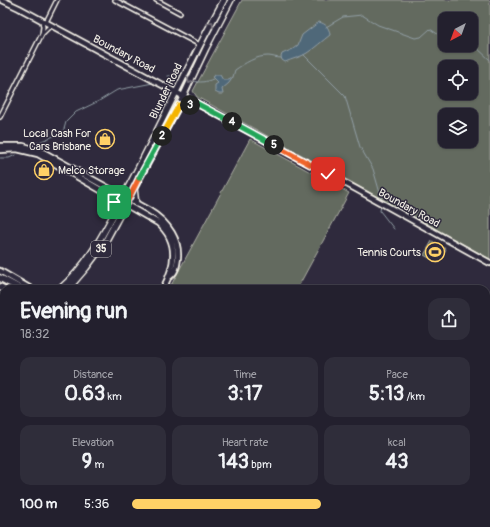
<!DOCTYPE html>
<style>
:root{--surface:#23202e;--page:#2f2d3a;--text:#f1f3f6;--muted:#a3a3aa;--line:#403e4a;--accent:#ffd166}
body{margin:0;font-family:Pangolin,sans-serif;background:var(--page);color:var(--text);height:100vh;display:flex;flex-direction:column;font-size:15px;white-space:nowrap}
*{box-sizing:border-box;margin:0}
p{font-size:13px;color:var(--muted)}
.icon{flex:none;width:22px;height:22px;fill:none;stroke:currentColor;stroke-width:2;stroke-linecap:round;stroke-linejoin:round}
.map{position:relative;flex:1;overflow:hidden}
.panel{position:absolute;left:0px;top:285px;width:490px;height:242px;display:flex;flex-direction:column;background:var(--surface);border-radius:12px 12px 0 0;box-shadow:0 1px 3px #0004,0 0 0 1px var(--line)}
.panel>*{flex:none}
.needle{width:26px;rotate:221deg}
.controls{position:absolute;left:438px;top:12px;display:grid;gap:8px}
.controls a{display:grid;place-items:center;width:40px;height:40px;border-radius:8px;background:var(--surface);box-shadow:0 1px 3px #0004,0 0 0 1px var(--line);font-size:20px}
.pin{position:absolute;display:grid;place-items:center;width:34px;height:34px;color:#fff;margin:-17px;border-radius:8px;box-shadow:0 2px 6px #0006}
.km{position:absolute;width:20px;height:20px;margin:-10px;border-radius:50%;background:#222;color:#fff;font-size:11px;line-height:20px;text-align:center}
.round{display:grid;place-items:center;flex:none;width:42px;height:42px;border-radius:12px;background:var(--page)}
.headline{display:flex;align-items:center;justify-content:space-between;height:68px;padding:0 20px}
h1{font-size:22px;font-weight:700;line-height:30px}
.figures{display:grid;grid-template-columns:repeat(3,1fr);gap:6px;height:68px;padding:4px 20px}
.figures div{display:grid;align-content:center;border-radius:10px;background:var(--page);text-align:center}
.figures b{font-size:20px;font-weight:700}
.figures small{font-size:11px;font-weight:400}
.figures p{font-size:11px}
ul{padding:0 20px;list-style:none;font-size:13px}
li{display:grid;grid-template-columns:64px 48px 1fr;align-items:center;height:30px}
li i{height:10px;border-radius:5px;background:var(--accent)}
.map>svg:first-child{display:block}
.green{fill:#646b5f;stroke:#acaea4;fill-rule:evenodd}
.water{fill:#4f6779;stroke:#919ea5}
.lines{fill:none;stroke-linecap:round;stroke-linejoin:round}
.stream{stroke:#919ea5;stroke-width:1}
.street-casing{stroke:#f4f1e8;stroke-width:6}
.secondary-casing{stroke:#f4f1e8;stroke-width:8}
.primary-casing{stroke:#f4f1e8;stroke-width:8}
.highway-casing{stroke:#f4f1e8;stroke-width:8}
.street{stroke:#2f2a3d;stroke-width:3}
.secondary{stroke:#2f2a3d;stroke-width:4.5}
.primary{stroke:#2f2a3d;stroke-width:5}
.highway{stroke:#2f2a3d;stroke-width:5.5}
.oneway{stroke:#747079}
.split-1-casing{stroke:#fff;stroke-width:8}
.split-2-casing{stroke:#fff;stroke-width:8}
.split-3-casing{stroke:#fff;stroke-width:8}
.split-4-casing{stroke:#fff;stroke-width:8}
.split-5-casing{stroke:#fff;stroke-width:8}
.split-6-casing{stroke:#fff;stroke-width:8}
.split-7-casing{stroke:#fff;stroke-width:8}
.split-1{stroke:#f0652b;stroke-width:5}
.split-2{stroke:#22a559;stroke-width:5}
.split-3{stroke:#f5b400;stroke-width:5}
.split-4{stroke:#22a559;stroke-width:5}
.split-5{stroke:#22a559;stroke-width:5}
.split-6{stroke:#f0652b;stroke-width:5}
.split-7{stroke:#f5b400;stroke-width:5}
.labels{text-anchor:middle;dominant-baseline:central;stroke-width:3;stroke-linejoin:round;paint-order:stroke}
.shield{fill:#2f2a3d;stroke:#b9b5b5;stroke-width:1}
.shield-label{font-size:10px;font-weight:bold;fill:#f4f1e8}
.street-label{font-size:11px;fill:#f4f1e8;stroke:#2f2a3d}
.poi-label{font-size:11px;fill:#f4f1e8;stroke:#2f2a3d;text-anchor:end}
</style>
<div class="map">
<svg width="490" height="527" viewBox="0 0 490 527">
<rect width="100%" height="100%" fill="#2f2a3d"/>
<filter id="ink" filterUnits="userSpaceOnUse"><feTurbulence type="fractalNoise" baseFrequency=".025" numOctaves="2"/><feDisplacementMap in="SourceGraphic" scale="8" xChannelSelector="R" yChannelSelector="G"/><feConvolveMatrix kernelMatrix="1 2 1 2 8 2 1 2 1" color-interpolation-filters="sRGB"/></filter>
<g filter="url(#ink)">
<path class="green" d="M 242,0 L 490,0 L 490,259 L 197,97 L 193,91 ZM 445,19 L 471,19 L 471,45 L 445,45 ZM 445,67 L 471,67 L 471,93 L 445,93 ZM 445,115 L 471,115 L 471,141 L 445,141 Z
M 250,139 L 349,193 L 297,289 L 169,289 Z
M 432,241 L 446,249 L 438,263 L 424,255 Z"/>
<path class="water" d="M 319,22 C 326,24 329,27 330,35 C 322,41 315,48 307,53 C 301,57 292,59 285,62 L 282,60 L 281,57 L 282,54 L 293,49 L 298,45 L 302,35 Z
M 215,75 L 220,75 L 223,80 L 229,80 L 233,77 L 229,83 L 222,89 L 223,94 L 219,94 L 215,92 L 215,85 L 218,83 L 212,77 Z"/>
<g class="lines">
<path class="stream" d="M 326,27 L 343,17 L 362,15 L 378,25 L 415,38 L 421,37 L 430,29 L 445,39
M 460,45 L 462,45
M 471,45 L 475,46 L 490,60
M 304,55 L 345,96 L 360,147 L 373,169 L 382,200
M 168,76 L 179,76
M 233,77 L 235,70 C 245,63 256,56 268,56 C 272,56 276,58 281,58
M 193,81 C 200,83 206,82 213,79
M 34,144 L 59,134 L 64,129 L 66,122 L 76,112 L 99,101 L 117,90 L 153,83
M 0,158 L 9,158 L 16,155
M 381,206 L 380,211 L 394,229"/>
<defs>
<path id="street" d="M 115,0 L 200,45
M 156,0 L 180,13
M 46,22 L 57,0
M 42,34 L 43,27 L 42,21
M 0,117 L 42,34 L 51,25
M 0,293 L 4,295
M 0,388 L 4,390
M 0,481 L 4,483
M 78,523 L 85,527
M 466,523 L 477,527
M 64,527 L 66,523
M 179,527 L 181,523
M 223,527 L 227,524 L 234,523
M 254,527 L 257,523
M 389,527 L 390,523"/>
<path id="secondary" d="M 2,0 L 19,8 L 356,189 L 490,263
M 0,146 L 23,146 L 41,151 L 148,210 C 168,222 182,241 177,264 C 176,270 174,274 169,277
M 0,150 L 17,149 L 38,154 L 158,223 C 180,242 175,266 163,289
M 0,271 L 31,289
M 486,351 L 490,343
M 359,527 L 360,523"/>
<path id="primary" d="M 179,105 L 191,105 L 196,103
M 134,188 L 136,204
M 114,214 L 114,198
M 60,289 C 90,263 104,232 123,197 C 158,132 188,64 224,0
M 68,289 L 86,268 L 104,244 L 179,105 L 206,48 L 231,0
M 0,428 L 4,420"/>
<path id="highway" d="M 0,278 L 21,289
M 0,287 L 4,289
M 486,511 L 490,513
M 486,517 L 490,519
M 486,523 L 490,524"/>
</defs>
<use href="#street" class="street-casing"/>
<use href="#secondary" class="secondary-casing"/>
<use href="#primary" class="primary-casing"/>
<use href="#highway" class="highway-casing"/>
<use href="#street" class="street"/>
<use href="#secondary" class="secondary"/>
<use href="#primary" class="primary"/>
<use href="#highway" class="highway"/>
</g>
<defs><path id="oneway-chevron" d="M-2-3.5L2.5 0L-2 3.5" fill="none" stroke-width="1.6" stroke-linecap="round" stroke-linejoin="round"/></defs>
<g class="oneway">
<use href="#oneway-chevron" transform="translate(211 24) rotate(-62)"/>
<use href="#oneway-chevron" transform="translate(190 81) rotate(115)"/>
</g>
</g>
<g class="lines" filter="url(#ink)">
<defs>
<path id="split-1" d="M 114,202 L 114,198 L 126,204 L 139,178"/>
<path id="split-2" d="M 139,178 L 162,136"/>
<path id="split-3" d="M 162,136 L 179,105 L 190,105"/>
<path id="split-4" d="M 190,105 L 196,103 L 232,122"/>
<path id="split-5" d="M 232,122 L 274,145"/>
<path id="split-6" d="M 274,145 L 315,167"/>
<path id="split-7" d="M 315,167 L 328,174"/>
</defs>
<use href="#split-1" class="split-1-casing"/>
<use href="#split-2" class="split-2-casing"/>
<use href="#split-3" class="split-3-casing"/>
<use href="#split-4" class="split-4-casing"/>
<use href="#split-5" class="split-5-casing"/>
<use href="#split-6" class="split-6-casing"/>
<use href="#split-7" class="split-7-casing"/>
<use href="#split-1" class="split-1"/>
<use href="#split-2" class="split-2"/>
<use href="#split-3" class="split-3"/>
<use href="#split-4" class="split-4"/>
<use href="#split-5" class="split-5"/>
<use href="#split-6" class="split-6"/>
<use href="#split-7" class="split-7"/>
</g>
<defs>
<symbol id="shop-ring" viewBox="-11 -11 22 22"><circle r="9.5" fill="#2f2a3d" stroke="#ffd166" stroke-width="1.5"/><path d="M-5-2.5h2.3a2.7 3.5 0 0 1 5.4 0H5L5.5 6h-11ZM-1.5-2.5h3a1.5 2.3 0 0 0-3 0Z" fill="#ffd166"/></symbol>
<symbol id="stadium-ring" viewBox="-11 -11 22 22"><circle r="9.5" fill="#2f2a3d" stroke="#ffd166" stroke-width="1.5"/><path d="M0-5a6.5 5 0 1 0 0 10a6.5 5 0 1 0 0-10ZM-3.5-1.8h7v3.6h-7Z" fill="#ffd166"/></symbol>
</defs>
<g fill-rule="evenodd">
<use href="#shop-ring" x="94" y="128" width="22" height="22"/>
<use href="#shop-ring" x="33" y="159" width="22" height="22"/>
<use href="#stadium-ring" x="424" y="241" width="22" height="22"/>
</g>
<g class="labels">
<rect class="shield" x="91" y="241" width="20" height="16" rx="3"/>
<g class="shield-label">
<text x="101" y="249">35</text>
</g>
<g class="street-label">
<text transform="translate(124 54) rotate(28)">Boundary Road</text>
<text transform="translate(166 91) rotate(-64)">Blunder Road</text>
<text transform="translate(409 208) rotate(29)">Boundary Road</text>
</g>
<g class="poi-label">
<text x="91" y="133">Local Cash For<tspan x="91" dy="13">Cars Brisbane</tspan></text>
<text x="58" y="170" text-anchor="start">Melco Storage</text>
<text x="421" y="252">Tennis Courts</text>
</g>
</g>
</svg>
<div class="controls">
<a><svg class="needle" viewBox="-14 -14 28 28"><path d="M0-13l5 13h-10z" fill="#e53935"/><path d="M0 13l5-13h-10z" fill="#a3a3aa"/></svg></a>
<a><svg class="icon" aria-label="locate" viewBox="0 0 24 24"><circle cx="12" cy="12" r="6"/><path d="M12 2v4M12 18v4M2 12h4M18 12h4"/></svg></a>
<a><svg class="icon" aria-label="layers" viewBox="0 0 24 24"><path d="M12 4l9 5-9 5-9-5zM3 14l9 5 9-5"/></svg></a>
</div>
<div class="pin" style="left:114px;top:202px;background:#1e9e55"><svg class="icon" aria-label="arrive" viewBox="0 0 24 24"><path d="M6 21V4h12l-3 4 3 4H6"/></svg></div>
<div class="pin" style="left:328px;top:174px;background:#d93025"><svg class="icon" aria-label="check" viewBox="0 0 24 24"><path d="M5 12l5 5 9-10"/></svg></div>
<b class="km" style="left:162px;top:136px">2</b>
<b class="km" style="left:190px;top:105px">3</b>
<b class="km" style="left:232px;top:122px">4</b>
<b class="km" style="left:274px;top:145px">5</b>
<section class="panel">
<div class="headline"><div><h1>Evening run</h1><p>18:32</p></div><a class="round"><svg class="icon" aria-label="share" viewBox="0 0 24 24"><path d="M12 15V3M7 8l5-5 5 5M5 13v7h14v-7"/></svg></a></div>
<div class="figures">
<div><p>Distance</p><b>0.63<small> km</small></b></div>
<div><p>Time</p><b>3:17</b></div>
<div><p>Pace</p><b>5:13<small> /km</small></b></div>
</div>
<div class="figures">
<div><p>Elevation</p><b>9<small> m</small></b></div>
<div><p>Heart rate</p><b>143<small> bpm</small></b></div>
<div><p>kcal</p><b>43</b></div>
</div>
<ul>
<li><b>100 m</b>5:36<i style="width:56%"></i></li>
</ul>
</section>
</div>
